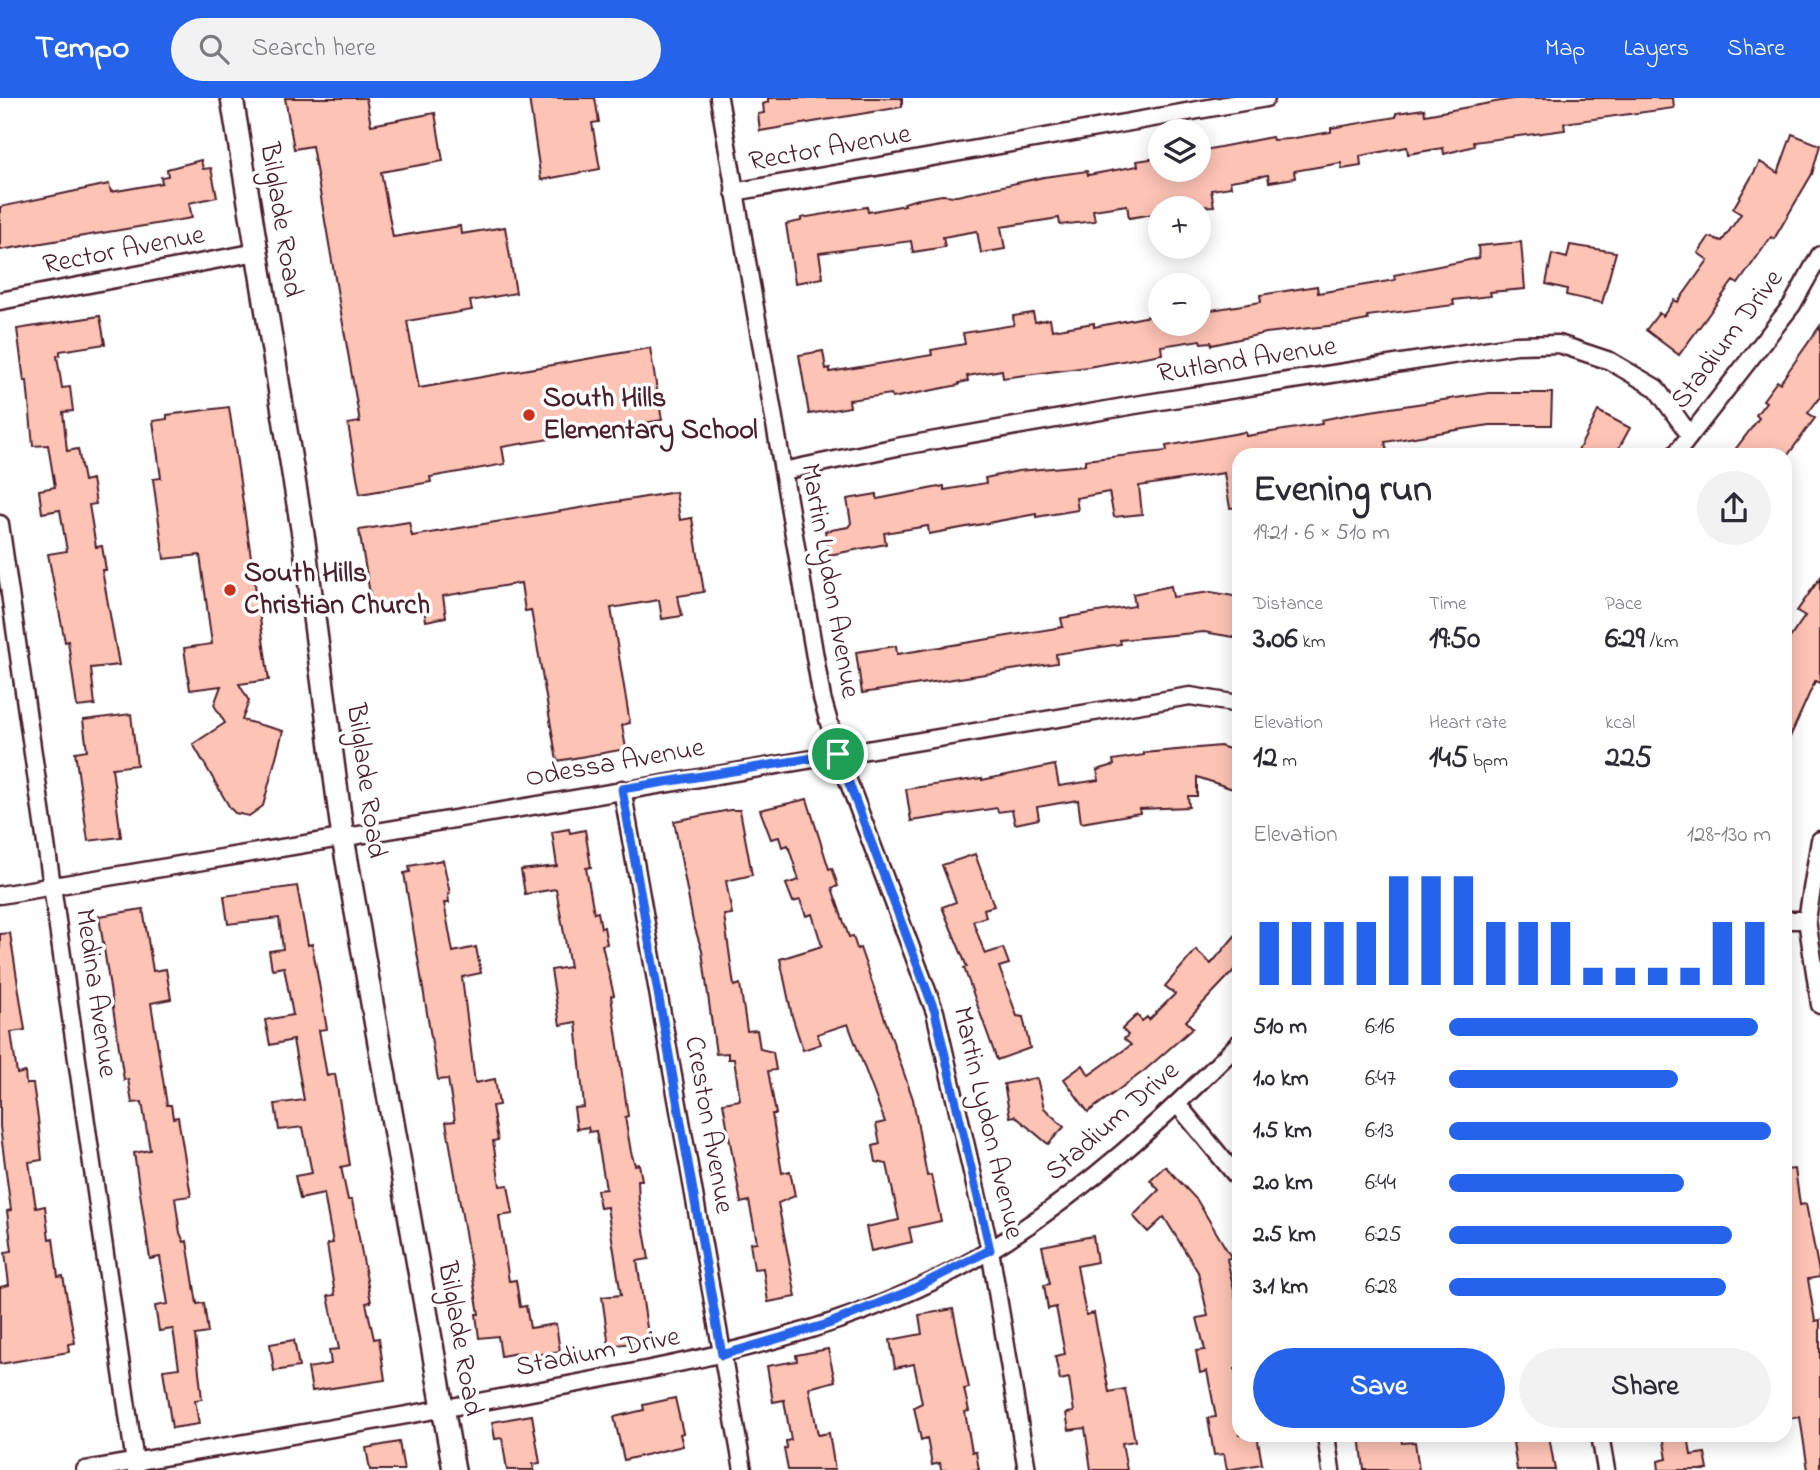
<!DOCTYPE html>
<meta charset="utf-8">
<style>
:root{--surface:#fff;--page:#f2f2f3;--text:#2b2b33;--muted:#7c7c81;--accent:#2563eb}
body{margin:0;font-family:"Indie Flower",sans-serif;background:var(--page);color:var(--text);height:100vh;display:flex;flex-direction:column;font-size:26px;white-space:nowrap}
*{box-sizing:border-box;margin:0}
p{font-size:23px;color:var(--muted)}
.icon{flex:none;width:38px;height:38px;fill:none;stroke:currentColor;stroke-width:2;stroke-linecap:round;stroke-linejoin:round}
.map{position:relative;flex:1;overflow:hidden}
.panel{position:absolute;left:1232px;top:350px;width:560px;height:994px;display:flex;flex-direction:column;background:var(--surface);border-radius:21px;box-shadow:0 4px 18px #0003}
.panel>*{flex:none}
.fabs{position:absolute;left:1148px;top:21px;display:grid;gap:14px}
.fabs a{display:grid;place-items:center;width:63px;height:63px;border-radius:50%;background:var(--surface);box-shadow:0 4px 18px #0003;font-size:35px}
.pin{position:absolute;display:grid;place-items:center;width:60px;height:60px;color:#fff;margin:-30px;border:4px solid #fff;border-radius:50%;box-shadow:0 2px 7px #0007}
.round{display:grid;place-items:center;flex:none;width:74px;height:74px;border-radius:37px;background:var(--page)}
.summary{display:flex;align-items:center;justify-content:space-between;height:119px;padding:0 21px}
h1{font-size:38px;font-weight:700;line-height:52px}
.metrics{display:grid;grid-template-columns:repeat(3,1fr);gap:10px;height:119px;padding:7px 21px}
.metrics div{display:grid;align-content:center}
.metrics b{font-size:30px;font-weight:700}
.metrics small{font-size:19px;font-weight:400}
.metrics p{font-size:19px}
.chart{height:196px;padding:14px 21px}
.chart p{display:flex;justify-content:space-between}
.chart svg{width:100%;height:126px;margin-top:7px;stroke:var(--accent);stroke-width:6}
.primary-button{display:flex;gap:14px;margin-top:auto;padding:14px 21px}
.primary-button a{flex:1;height:80px;border-radius:42px;background:var(--accent);color:#fff;font-size:28px;font-weight:700;line-height:80px;text-align:center}
.primary-button a+a{background:var(--page);color:var(--text)}
ul{padding:0 21px;list-style:none;font-size:23px}
li{display:grid;grid-template-columns:112px 84px 1fr;align-items:center;height:52px}
li i{height:18px;border-radius:9px;background:var(--accent)}
header{display:flex;align-items:center;gap:42px;box-sizing:border-box;height:98px;padding:0 35px;background:var(--accent);color:#fff}
header strong{font-size:33px}
nav{display:flex;gap:38px;margin-inline-start:auto;font-size:24px}
.search{width:490px;height:63px;background:var(--page);display:flex;align-items:center;gap:18px;box-sizing:border-box;padding:0 24px;border-radius:38px;color:var(--muted);font-size:26px}
.map>svg:first-child{display:block}
.building{fill:#fdc3b5;stroke:#4a1f2b;stroke-width:2}
.lines{fill:none;stroke-linecap:round;stroke-linejoin:round}
.minor-casing{stroke:#4a1f2b;stroke-width:21}
.tertiary-casing{stroke:#4a1f2b;stroke-width:26}
.minor{stroke:#fff;stroke-width:16}
.tertiary{stroke:#fff;stroke-width:21}
.route-casing{stroke:#fff;stroke-width:14}
.route{stroke:#2563eb;stroke-width:9}
.poi-dot{fill:#c8321e;stroke:#fff;stroke-width:2.5}
.labels{text-anchor:middle;dominant-baseline:central;stroke-width:7;stroke-linejoin:round;paint-order:stroke}
.street-label{font-size:28px;fill:#4a1f2b;stroke:#fff}
.poi-label{font-size:28px;font-weight:bold;fill:#4a1f2b;stroke:#fff;text-anchor:start}
</style>
<header>
<strong>Tempo</strong>
<div class="search"><svg class="icon" aria-label="search" viewBox="0 0 24 24"><circle cx="10" cy="10" r="6"/><path d="M15 15l6 6"/></svg>Search here</div>
<nav><a>Map</a><a>Layers</a><a>Share</a></nav>
</header>
<div class="map">
<svg width="1820" height="1372" viewBox="0 0 1820 1372">
<rect width="100%" height="100%" fill="#fff"/>
<filter id="ink" filterUnits="userSpaceOnUse"><feTurbulence type="fractalNoise" baseFrequency=".0143" numOctaves="2"/><feDisplacementMap in="SourceGraphic" scale="14" xChannelSelector="R" yChannelSelector="G"/><feConvolveMatrix kernelMatrix="1 2 1 2 8 2 1 2 1" color-interpolation-filters="sRGB"/></filter>
<g filter="url(#ink)">
<path class="building" d="M 285,0 L 366,0 L 371,27 L 435,15 L 443,63 L 381,74 L 393,139 L 460,128 L 461,136 L 505,129 L 516,195 L 470,203 L 472,212 L 407,223 L 419,290 L 650,250 L 662,322 L 502,349 L 505,366 L 430,379 L 431,384 L 360,396 L 348,326 L 360,324 L 312,48 L 294,51 Z
M 529,0 L 595,0 L 599,24 L 592,25 L 600,71 L 541,82 Z
M 768,0 L 902,0 L 902,9 L 760,33 L 758,16 L 764,15 L 763,6 L 768,4 Z
M 1517,0 L 1673,0 L 1674,10 L 1564,25 L 1565,32 L 1473,44 L 1474,48 L 1444,56 L 1443,50 L 1408,56 L 1407,49 L 1360,58 L 1361,68 L 1342,71 L 1341,65 L 1294,73 L 1295,80 L 1269,84 L 1268,77 L 1230,83 L 1231,89 L 1211,92 L 1214,108 L 1160,110 L 1160,115 L 1129,120 L 1127,107 L 1093,112 L 1095,123 L 1060,127 L 1059,120 L 1001,129 L 1005,151 L 981,155 L 977,133 L 943,139 L 945,149 L 913,154 L 911,143 L 819,155 L 823,180 L 795,185 L 786,126 L 801,123 L 801,120 L 867,109 L 868,114 L 905,107 L 904,105 L 914,102 L 942,97 L 957,98 L 1044,79 L 1087,73 L 1088,77 L 1138,68 L 1137,63 L 1157,60 L 1159,72 L 1199,72 L 1199,53 L 1272,39 L 1273,42 L 1289,41 L 1331,34 L 1331,30 L 1396,19 L 1396,15 L 1424,11 L 1425,17 Z
M 1792,36 L 1820,47 L 1812,76 L 1774,141 L 1771,139 L 1738,186 L 1733,183 L 1679,257 L 1646,232 L 1659,215 L 1663,218 L 1674,202 L 1678,204 L 1708,162 L 1698,155 L 1709,139 L 1722,143 L 1741,116 L 1733,111 L 1760,64 L 1778,75 Z
M 201,62 L 203,71 L 211,70 L 217,99 L 189,105 L 192,120 L 0,152 L 0,109 L 109,86 L 111,94 L 162,85 L 161,79 L 168,78 L 167,71 Z
M 1521,144 L 1525,191 L 1490,194 L 1491,198 L 1453,202 L 1454,207 L 1367,218 L 1368,222 L 1346,226 L 1266,235 L 1212,247 L 1211,244 L 1201,245 L 1200,242 L 1161,248 L 1162,256 L 1088,269 L 1003,280 L 1002,272 L 967,278 L 968,283 L 959,285 L 959,287 L 892,300 L 891,296 L 849,302 L 850,309 L 809,316 L 799,257 L 823,253 L 826,271 L 830,270 L 830,274 L 932,257 L 931,252 L 965,246 L 963,235 L 1014,227 L 1013,218 L 1033,215 L 1035,224 L 1050,221 L 1052,232 L 1094,225 L 1094,229 L 1160,216 L 1160,226 L 1199,226 L 1199,214 L 1261,204 L 1260,197 L 1317,188 L 1318,195 L 1395,182 L 1394,177 L 1479,160 L 1478,148 Z
M 1570,147 L 1616,154 L 1602,205 L 1566,197 L 1567,191 L 1546,186 L 1552,156 L 1567,160 Z
M 100,218 L 105,246 L 60,253 L 60,257 L 57,258 L 62,290 L 70,289 L 73,313 L 63,314 L 67,353 L 78,351 L 84,383 L 92,381 L 96,406 L 89,407 L 96,449 L 102,448 L 106,472 L 102,472 L 119,567 L 91,570 L 95,607 L 77,609 L 68,543 L 65,544 L 48,456 L 67,453 L 60,412 L 42,415 L 39,392 L 55,389 L 48,347 L 33,348 L 27,283 L 24,283 L 17,231 Z
M 1820,228 L 1820,299 L 1808,315 L 1815,320 L 1788,357 L 1731,357 L 1759,320 L 1756,317 L 1766,304 L 1763,302 L 1777,283 L 1780,285 Z
M 1489,295 L 1552,295 L 1551,327 L 1490,327 L 1450,333 L 1385,344 L 1387,354 L 1370,357 L 1239,357 L 1239,409 L 1230,410 L 1224,375 L 1139,388 L 1142,416 L 1114,419 L 1109,394 L 1076,400 L 1078,412 L 1036,419 L 1036,416 L 929,436 L 928,428 L 884,435 L 886,446 L 829,457 L 825,433 L 848,429 L 851,425 L 847,401 L 877,396 L 877,401 L 944,388 L 944,392 L 986,385 L 985,380 L 1018,373 L 1085,367 L 1085,362 L 1167,353 L 1166,348 L 1217,339 L 1245,334 L 1246,338 L 1322,326 L 1321,322 L 1351,316 Z
M 229,309 L 269,582 L 239,586 L 249,603 L 242,622 L 283,633 L 263,708 L 249,718 L 235,715 L 230,710 L 193,646 L 225,625 L 214,607 L 221,588 L 190,592 L 184,550 L 212,546 L 200,457 L 164,461 L 153,381 L 161,380 L 153,323 L 167,321 L 167,317 Z
M 1598,313 L 1630,330 L 1615,357 L 1576,357 Z
M 676,394 L 680,422 L 692,420 L 704,494 L 678,498 L 682,518 L 662,521 L 659,502 L 611,510 L 630,625 L 622,627 L 626,651 L 557,663 L 531,512 L 525,513 L 521,485 L 443,498 L 446,519 L 426,523 L 423,504 L 373,513 L 359,432 L 409,424 L 412,438 Z
M 1820,480 L 1820,585 L 1815,583 L 1785,650 L 1785,547 L 1805,518 L 1797,513 Z
M 1171,488 L 1173,499 L 1211,494 L 1239,499 L 1239,540 L 1204,534 L 1120,542 L 1121,546 L 1056,556 L 1057,565 L 862,595 L 856,554 L 896,548 L 897,556 L 1063,529 L 1061,520 L 1135,508 L 1133,496 Z
M 131,616 L 137,667 L 112,670 L 121,739 L 88,743 L 75,654 L 87,652 L 83,622 Z
M 1220,648 L 1239,654 L 1239,693 L 1197,679 L 1197,698 L 1188,698 L 1189,709 L 1139,711 L 1140,715 L 1081,725 L 1078,702 L 1037,709 L 1039,721 L 1015,726 L 1012,712 L 998,714 L 997,710 L 911,723 L 906,691 L 982,680 L 982,682 L 1055,667 L 1059,688 L 1099,682 L 1097,672 L 1114,667 L 1113,662 L 1144,657 L 1144,655 Z
M 807,701 L 829,771 L 832,770 L 838,788 L 832,790 L 849,839 L 853,838 L 857,851 L 860,850 L 913,1001 L 927,1078 L 931,1077 L 941,1123 L 909,1130 L 912,1144 L 871,1153 L 866,1129 L 899,1122 L 887,1066 L 876,1064 L 873,1048 L 880,1046 L 876,1026 L 885,1024 L 848,926 L 817,936 L 821,946 L 803,952 L 792,918 L 780,861 L 822,848 L 812,816 L 806,818 L 800,802 L 793,804 L 786,786 L 799,782 L 788,747 L 782,749 L 779,739 L 771,741 L 760,712 Z
M 730,712 L 740,712 L 752,777 L 726,783 L 732,816 L 724,817 L 734,888 L 740,886 L 747,933 L 757,932 L 760,951 L 773,954 L 776,972 L 768,973 L 776,1016 L 772,1016 L 782,1075 L 790,1073 L 795,1098 L 778,1105 L 796,1199 L 768,1204 L 763,1170 L 754,1171 L 750,1145 L 757,1144 L 749,1103 L 741,1105 L 723,1005 L 740,1002 L 734,961 L 728,961 L 728,955 L 716,956 L 702,853 L 693,824 L 674,723 Z
M 569,731 L 570,735 L 585,732 L 591,769 L 586,770 L 594,815 L 598,814 L 601,830 L 604,829 L 607,846 L 602,847 L 614,897 L 611,898 L 628,1018 L 625,1019 L 631,1054 L 635,1067 L 639,1066 L 642,1082 L 638,1082 L 639,1104 L 649,1161 L 637,1163 L 649,1243 L 609,1248 L 602,1199 L 621,1197 L 607,1109 L 600,1110 L 597,1092 L 606,1091 L 596,1033 L 589,1034 L 588,1029 L 577,1031 L 574,1010 L 584,1009 L 576,924 L 560,927 L 551,872 L 570,869 L 556,791 L 525,796 L 521,772 L 557,768 L 552,734 Z
M 975,756 L 994,808 L 984,811 L 986,819 L 973,823 L 985,856 L 1003,850 L 1009,866 L 999,869 L 1017,918 L 1023,919 L 1030,950 L 997,962 L 964,870 L 967,869 L 942,809 L 956,804 L 942,767 Z
M 443,762 L 450,796 L 448,796 L 449,805 L 444,805 L 453,854 L 476,849 L 481,875 L 462,879 L 475,985 L 495,981 L 499,1007 L 492,1008 L 498,1042 L 493,1043 L 500,1088 L 508,1087 L 513,1116 L 499,1118 L 509,1183 L 516,1182 L 520,1209 L 526,1208 L 530,1230 L 556,1226 L 560,1253 L 524,1259 L 523,1254 L 501,1258 L 498,1238 L 479,1240 L 476,1216 L 479,1216 L 446,1024 L 455,1023 L 448,981 L 438,982 L 404,775 L 410,774 L 409,768 Z
M 297,788 L 308,847 L 312,846 L 327,931 L 319,932 L 327,978 L 335,976 L 350,1067 L 341,1069 L 348,1102 L 352,1102 L 371,1204 L 366,1205 L 374,1241 L 379,1240 L 385,1282 L 312,1293 L 308,1270 L 331,1266 L 329,1252 L 339,1251 L 328,1198 L 335,1197 L 327,1146 L 333,1145 L 324,1096 L 300,1101 L 295,1078 L 312,1075 L 303,1029 L 279,1032 L 275,1006 L 304,1002 L 293,942 L 270,947 L 265,922 L 293,917 L 284,869 L 272,871 L 269,853 L 283,851 L 279,820 L 228,826 L 224,798 Z
M 143,811 L 153,873 L 166,871 L 171,901 L 151,905 L 167,1007 L 171,1007 L 173,1020 L 178,1019 L 191,1098 L 175,1100 L 180,1135 L 184,1144 L 187,1143 L 197,1206 L 204,1205 L 208,1235 L 195,1237 L 202,1301 L 195,1302 L 199,1326 L 172,1330 L 163,1272 L 179,1270 L 173,1231 L 159,1233 L 155,1208 L 168,1206 L 160,1159 L 150,1161 L 134,1055 L 150,1052 L 142,1004 L 132,1005 L 128,981 L 124,982 L 99,818 Z
M 1239,833 L 1239,867 L 1186,923 L 1193,930 L 1144,973 L 1088,1014 L 1064,981 L 1083,967 L 1089,977 L 1131,947 L 1124,941 L 1128,937 L 1122,931 L 1137,917 L 1142,923 L 1147,919 L 1149,922 L 1175,896 L 1165,888 L 1196,852 L 1211,866 Z
M 10,835 L 25,932 L 11,934 L 17,976 L 25,974 L 26,986 L 33,986 L 38,1020 L 42,1062 L 29,1064 L 36,1110 L 45,1108 L 49,1141 L 53,1140 L 58,1179 L 63,1178 L 75,1245 L 68,1246 L 69,1254 L 0,1266 L 0,1189 L 9,1187 L 5,1154 L 12,1153 L 7,1113 L 11,1112 L 0,1029 L 0,836 Z
M 1037,980 L 1044,1010 L 1064,1029 L 1048,1046 L 1015,1018 L 1010,1019 L 1004,986 Z
M 1165,1068 L 1197,1102 L 1231,1159 L 1227,1161 L 1236,1201 L 1239,1200 L 1239,1270 L 1235,1271 L 1239,1291 L 1239,1337 L 1257,1337 L 1262,1366 L 1227,1372 L 1224,1356 L 1214,1357 L 1208,1320 L 1216,1319 L 1207,1273 L 1200,1275 L 1196,1253 L 1205,1252 L 1197,1220 L 1208,1218 L 1198,1174 L 1164,1119 L 1148,1134 L 1133,1118 L 1159,1092 L 1150,1082 Z
M 1795,1071 L 1800,1107 L 1806,1106 L 1820,1179 L 1808,1181 L 1815,1223 L 1820,1222 L 1820,1372 L 1808,1372 L 1800,1319 L 1785,1321 L 1785,1072 Z
M 1093,1138 L 1097,1164 L 1077,1168 L 1086,1217 L 1094,1215 L 1109,1294 L 1125,1291 L 1135,1343 L 1122,1345 L 1127,1372 L 1091,1372 L 1085,1330 L 1069,1332 L 1066,1315 L 1074,1314 L 1069,1280 L 1060,1282 L 1055,1258 L 1065,1256 L 1056,1209 L 1048,1211 L 1044,1187 L 1050,1186 L 1042,1148 Z
M 953,1211 L 969,1290 L 964,1291 L 969,1313 L 965,1314 L 972,1354 L 976,1354 L 979,1372 L 941,1372 L 940,1365 L 932,1367 L 927,1340 L 921,1342 L 914,1309 L 922,1305 L 914,1266 L 895,1270 L 890,1242 L 922,1236 L 919,1217 Z
M 294,1242 L 299,1269 L 274,1273 L 270,1246 Z
M 828,1251 L 835,1283 L 809,1290 L 818,1337 L 829,1335 L 835,1372 L 788,1372 L 784,1351 L 787,1350 L 786,1343 L 791,1342 L 784,1302 L 773,1304 L 767,1268 L 797,1263 L 796,1257 Z
M 675,1300 L 683,1335 L 680,1336 L 683,1348 L 624,1362 L 614,1319 L 644,1312 L 643,1307 Z
M 532,1317 L 540,1365 L 533,1366 L 534,1372 L 507,1372 L 502,1340 L 495,1341 L 492,1324 Z
M 1360,1337 L 1400,1337 L 1402,1345 L 1415,1344 L 1419,1372 L 1364,1372 Z
M 1663,1337 L 1688,1337 L 1691,1357 L 1705,1355 L 1708,1372 L 1659,1372 L 1658,1363 L 1667,1361 Z
M 1549,1338 L 1555,1372 L 1517,1372 L 1513,1344 Z
M 399,1344 L 404,1372 L 370,1372 L 366,1350 Z"/>
<g class="lines">
<defs>
<path id="minor" d="M 719,0 L 822,600 L 838,656 L 935,914 L 990,1152 L 1027,1372
M 734,94 L 1266,0
M 0,203 L 257,154
M 1675,357 L 1792,207 L 1820,157
M 783,373 L 897,349 L 1135,307 L 1516,247 L 1559,246 L 1610,263 L 1656,290 L 1689,336
M 0,426 L 136,1372
M 622,691 L 743,1372
M 1820,742 L 1807,822 L 1820,907
M 0,797 L 1190,598 L 1239,606
M 1785,822 L 1807,822
M 1178,1007 L 1239,1081
M 1326,1337 L 1331,1372
M 1600,1337 L 1606,1372
M 85,1372 C 239,1346 394,1321 547,1291 C 700,1262 857,1234 992,1151 C 1084,1094 1163,1022 1239,945"/>
<path id="tertiary" d="M 232,0 L 304,443 L 343,740 L 454,1372"/>
</defs>
<use href="#minor" class="minor-casing"/>
<use href="#tertiary" class="tertiary-casing"/>
<use href="#minor" class="minor"/>
<use href="#tertiary" class="tertiary"/>
</g>
</g>
<g class="lines" filter="url(#ink)">
<defs>
<path id="route" d="M 838,656 L 935,914 L 990,1152 L 907,1194 L 828,1226 L 722,1257 L 622,691 Z"/>
</defs>
<use href="#route" class="route-casing"/>
<use href="#route" class="route"/>
</g>
<g class="poi-dot">
<circle cx="529" cy="317" r="7"/>
<circle cx="230" cy="492" r="7"/>
</g>
<g class="labels">
<g class="street-label">
<text transform="translate(830 51) rotate(-10)">Rector Avenue</text>
<text transform="translate(280 122) rotate(81)">Bilglade Road</text>
<text transform="translate(124 153) rotate(-11)">Rector Avenue</text>
<text transform="translate(1728 242) rotate(-53)">Stadium Drive</text>
<text transform="translate(1247 263) rotate(-9)">Rutland Avenue</text>
<text transform="translate(829 483) rotate(80)">Martin Lydon Avenue</text>
<text transform="translate(615 666) rotate(-10)">Odessa Avenue</text>
<text transform="translate(365 683) rotate(82)">Bilglade Road</text>
<text transform="translate(95 895) rotate(82)">Medina Avenue</text>
<text transform="translate(1113 1024) rotate(-41)">Stadium Drive</text>
<text transform="translate(987 1025) rotate(77)">Martin Lydon Avenue</text>
<text transform="translate(708 1027) rotate(80)">Creston Avenue</text>
<text transform="translate(459 1241) rotate(80)">Bilglade Road</text>
<text transform="translate(598 1255) rotate(-11)">Stadium Drive</text>
</g>
<g class="poi-label">
<text x="543" y="301">South Hills<tspan x="543" dy="32">Elementary School</tspan></text>
<text x="244" y="476">South Hills<tspan x="244" dy="32">Christian Church</tspan></text>
</g>
</g>
</svg>
<div class="fabs">
<a><svg class="icon" aria-label="layers" viewBox="0 0 24 24"><path d="M12 4l9 5-9 5-9-5zM3 14l9 5 9-5"/></svg></a>
<a>+</a>
<a>−</a>
</div>
<div class="pin" style="left:838px;top:656px;background:#1e9e55"><svg class="icon" aria-label="arrive" viewBox="0 0 24 24"><path d="M6 21V4h12l-3 4 3 4H6"/></svg></div>
<section class="panel">
<div class="summary"><div><h1>Evening run</h1><p>19:21 · 6 × 510 m</p></div><a class="round"><svg class="icon" aria-label="share" viewBox="0 0 24 24"><path d="M12 15V3M7 8l5-5 5 5M5 13v7h14v-7"/></svg></a></div>
<div class="metrics">
<div><p>Distance</p><b>3.06<small> km</small></b></div>
<div><p>Time</p><b>19:50</b></div>
<div><p>Pace</p><b>6:29<small> /km</small></b></div>
</div>
<div class="metrics">
<div><p>Elevation</p><b>12<small> m</small></b></div>
<div><p>Heart rate</p><b>145<small> bpm</small></b></div>
<div><p>kcal</p><b>225</b></div>
</div>
<div class="chart"><p><span>Elevation</span>128–130 m</p>
<svg viewBox="0 0 160 44" preserveAspectRatio="none"><path d="M5 44V22M15 44V22M25 44V22M35 44V22M45 44V6M55 44V6M65 44V6M75 44V22M85 44V22M95 44V22M105 44V38M115 44V38M125 44V38M135 44V38M145 44V22M155 44V22"/></svg>
</div>
<ul>
<li><b>510 m</b>6:16<i style="width:96%"></i></li>
<li><b>1.0 km</b>6:47<i style="width:71%"></i></li>
<li><b>1.5 km</b>6:13<i style="width:100%"></i></li>
<li><b>2.0 km</b>6:44<i style="width:73%"></i></li>
<li><b>2.5 km</b>6:25<i style="width:88%"></i></li>
<li><b>3.1 km</b>6:28<i style="width:86%"></i></li>
</ul>
<div class="primary-button"><a>Save</a><a>Share</a></div>
</section>
</div>
